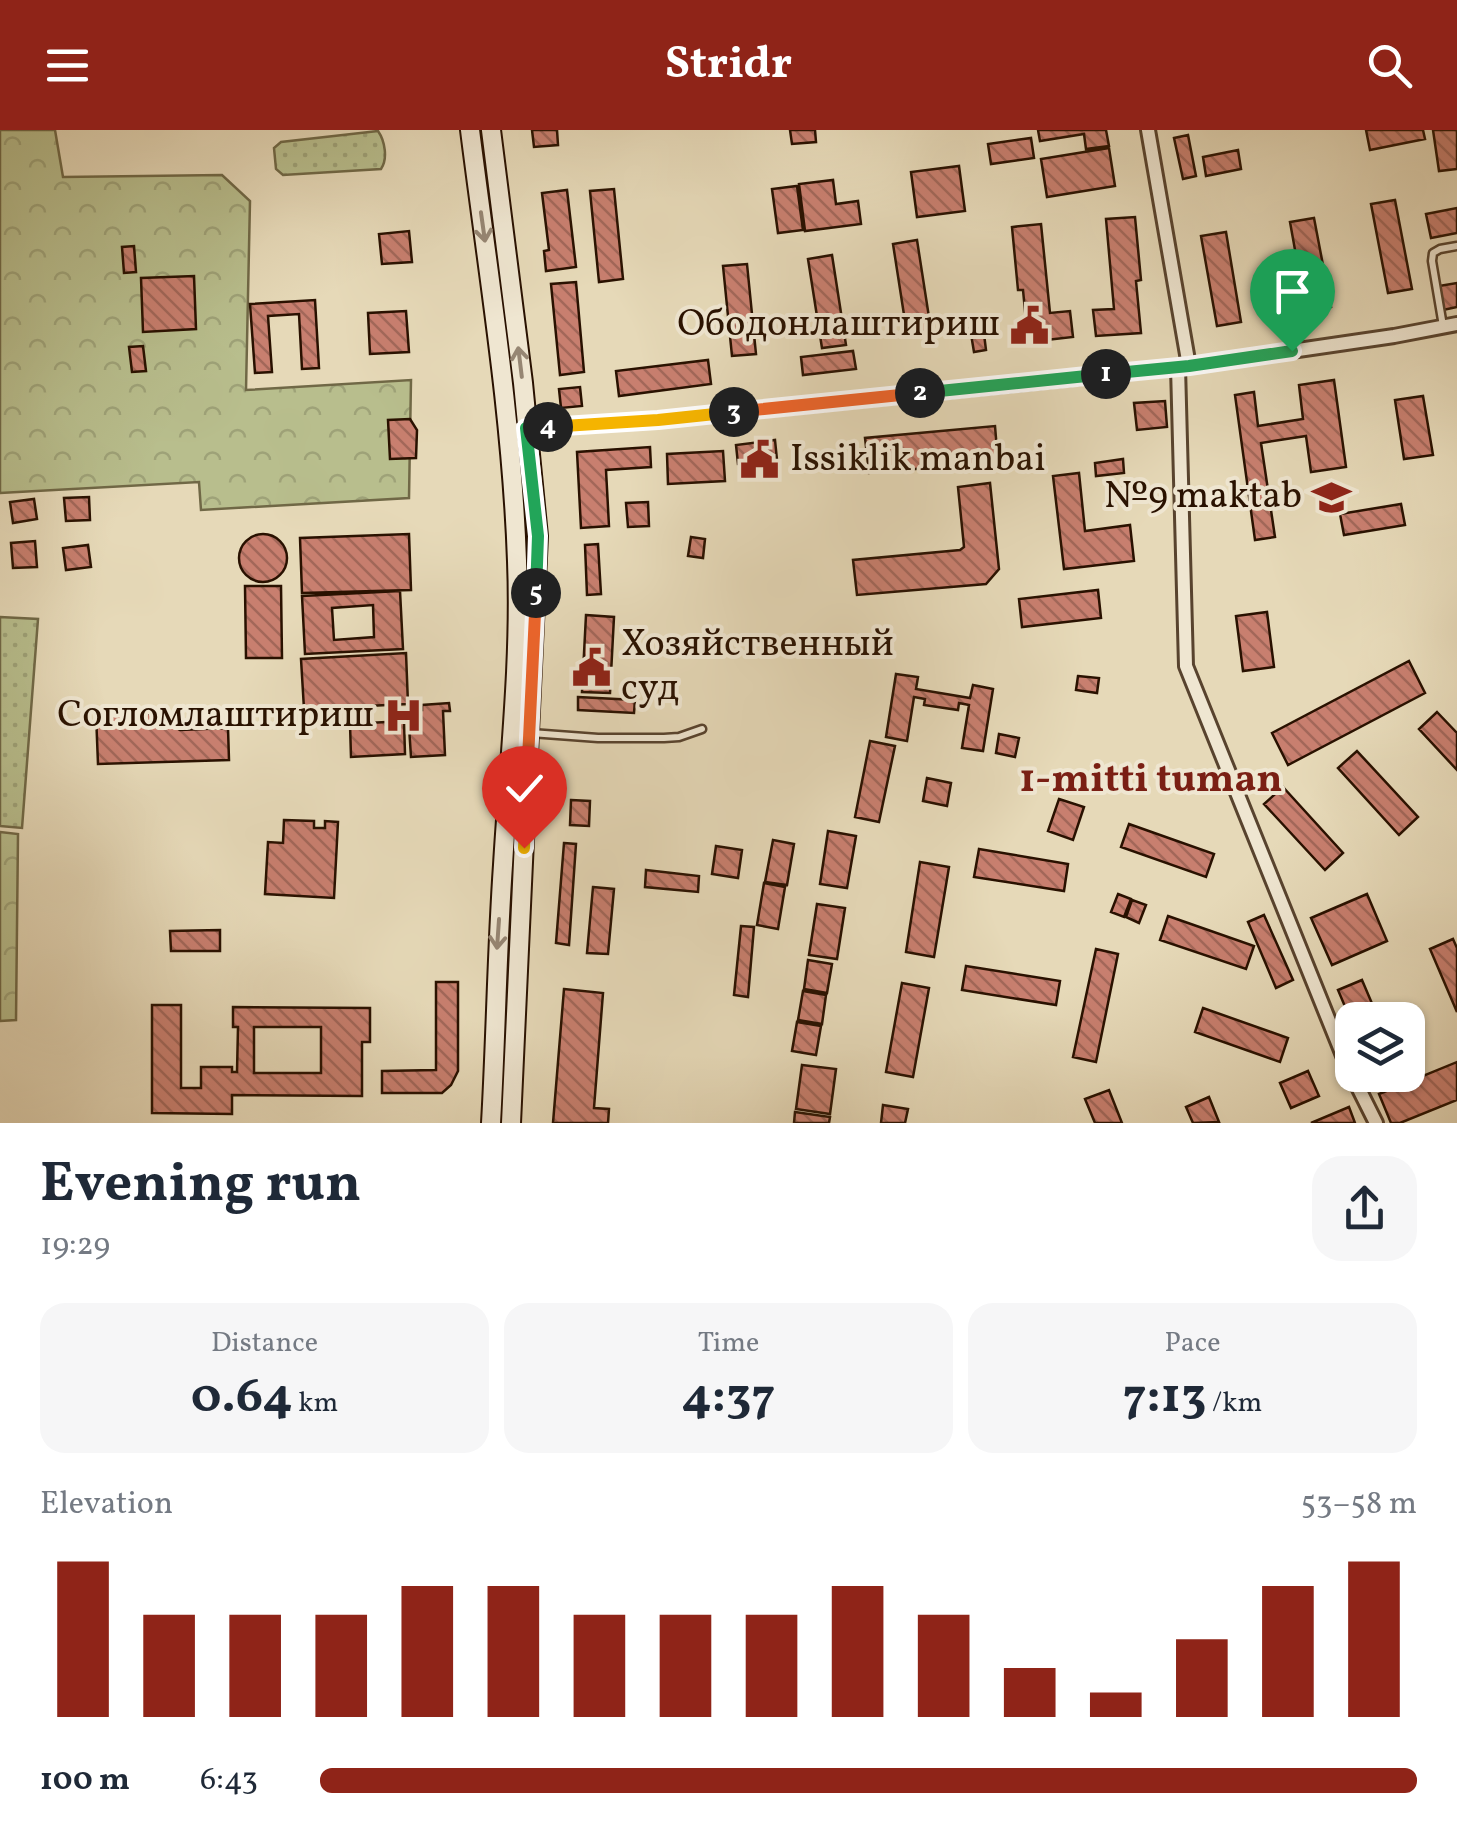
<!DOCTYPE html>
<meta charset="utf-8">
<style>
:root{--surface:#fff;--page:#f6f6f7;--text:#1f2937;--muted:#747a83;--accent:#8f2418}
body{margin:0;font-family:Vollkorn,serif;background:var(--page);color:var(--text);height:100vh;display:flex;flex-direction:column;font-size:38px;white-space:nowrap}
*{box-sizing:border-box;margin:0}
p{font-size:32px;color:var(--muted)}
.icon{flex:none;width:55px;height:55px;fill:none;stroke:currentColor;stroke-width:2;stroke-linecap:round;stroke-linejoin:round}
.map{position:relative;height:993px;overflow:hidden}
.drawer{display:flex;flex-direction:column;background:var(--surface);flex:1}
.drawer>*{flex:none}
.fabs{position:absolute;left:1335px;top:872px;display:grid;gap:20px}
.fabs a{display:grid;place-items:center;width:90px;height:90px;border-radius:20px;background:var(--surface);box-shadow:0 2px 8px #0004;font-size:50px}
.pin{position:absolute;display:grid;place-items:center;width:85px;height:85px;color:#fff;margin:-102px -42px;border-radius:50% 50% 50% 0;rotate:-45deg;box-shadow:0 0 10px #0007}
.pin .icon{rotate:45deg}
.km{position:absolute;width:50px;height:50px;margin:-25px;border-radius:50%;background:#222;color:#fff;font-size:28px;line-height:50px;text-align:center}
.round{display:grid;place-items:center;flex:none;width:105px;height:105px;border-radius:30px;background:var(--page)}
.summary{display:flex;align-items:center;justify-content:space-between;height:170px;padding:0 40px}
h1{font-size:55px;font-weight:700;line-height:75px}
.stats{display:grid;grid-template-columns:repeat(3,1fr);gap:15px;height:170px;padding:10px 40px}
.stats div{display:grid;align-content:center;border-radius:25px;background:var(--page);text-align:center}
.stats b{font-size:50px;font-weight:700}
.stats small{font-size:28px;font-weight:400}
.stats p{font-size:28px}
.chart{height:280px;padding:20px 40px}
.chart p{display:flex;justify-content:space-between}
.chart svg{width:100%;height:180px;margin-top:10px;stroke:var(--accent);stroke-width:6}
ul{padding:0 40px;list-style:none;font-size:32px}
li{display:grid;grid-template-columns:160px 120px 1fr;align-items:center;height:75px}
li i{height:25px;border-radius:12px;background:var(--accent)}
header{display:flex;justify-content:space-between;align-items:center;height:130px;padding:0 40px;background:var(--accent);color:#fff;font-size:45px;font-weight:700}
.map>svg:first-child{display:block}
.grass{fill:url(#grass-dots);stroke:#706846;stroke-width:2.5}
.park{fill:url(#park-crowns);stroke:#706846;stroke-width:2.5}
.building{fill:url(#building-back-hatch);stroke:#291100;stroke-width:2.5;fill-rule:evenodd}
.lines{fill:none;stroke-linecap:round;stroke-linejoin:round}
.service-casing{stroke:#58432e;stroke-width:11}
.minor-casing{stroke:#58432e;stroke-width:18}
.secondary-casing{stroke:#291100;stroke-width:22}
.service{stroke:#efe6d1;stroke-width:6}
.minor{stroke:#efe6d1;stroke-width:12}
.secondary{stroke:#efe6d1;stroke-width:18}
.oneway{stroke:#968673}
.split-1-casing{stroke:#fff;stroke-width:20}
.split-2-casing{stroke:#fff;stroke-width:20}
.split-3-casing{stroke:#fff;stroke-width:20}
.split-4-casing{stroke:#fff;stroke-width:20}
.split-5-casing{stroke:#fff;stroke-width:20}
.split-6-casing{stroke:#fff;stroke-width:20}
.split-7-casing{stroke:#fff;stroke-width:20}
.split-1{stroke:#22a559;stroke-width:12}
.split-2{stroke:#22a559;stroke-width:12}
.split-3{stroke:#f0652b;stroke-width:12}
.split-4{stroke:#f5b400;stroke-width:12}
.split-5{stroke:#22a559;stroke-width:12}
.split-6{stroke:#f0652b;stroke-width:12}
.split-7{stroke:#f5b400;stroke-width:12}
.labels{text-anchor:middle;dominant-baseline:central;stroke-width:8;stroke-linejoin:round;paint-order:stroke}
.poi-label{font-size:38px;fill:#291100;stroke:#efe6d1;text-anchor:end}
.neighbourhood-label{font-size:40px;font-weight:bold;fill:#7a1f14;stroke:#efe6d1}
</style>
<header><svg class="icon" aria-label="menu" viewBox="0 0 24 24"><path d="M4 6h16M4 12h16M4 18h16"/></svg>Stridr<svg class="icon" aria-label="search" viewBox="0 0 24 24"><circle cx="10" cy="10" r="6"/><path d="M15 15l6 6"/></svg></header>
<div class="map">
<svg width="1457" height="993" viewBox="0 0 1457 993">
<defs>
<pattern id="grass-dots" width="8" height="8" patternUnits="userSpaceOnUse" patternTransform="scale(2.5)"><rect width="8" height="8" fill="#b8be8d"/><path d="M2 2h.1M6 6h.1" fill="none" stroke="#9ea278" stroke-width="1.8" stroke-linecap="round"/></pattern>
<pattern id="park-crowns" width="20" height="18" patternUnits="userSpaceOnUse" patternTransform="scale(2.5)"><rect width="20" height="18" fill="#b8be8d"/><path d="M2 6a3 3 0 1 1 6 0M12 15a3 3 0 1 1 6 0" fill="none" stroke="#9ea278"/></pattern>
<pattern id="building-back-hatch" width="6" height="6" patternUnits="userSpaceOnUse" patternTransform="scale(2.5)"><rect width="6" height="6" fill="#c87f6f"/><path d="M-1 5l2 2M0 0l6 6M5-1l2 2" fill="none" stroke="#a26759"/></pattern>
</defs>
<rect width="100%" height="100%" fill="#e6d9b8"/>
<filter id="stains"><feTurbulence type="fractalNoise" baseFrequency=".002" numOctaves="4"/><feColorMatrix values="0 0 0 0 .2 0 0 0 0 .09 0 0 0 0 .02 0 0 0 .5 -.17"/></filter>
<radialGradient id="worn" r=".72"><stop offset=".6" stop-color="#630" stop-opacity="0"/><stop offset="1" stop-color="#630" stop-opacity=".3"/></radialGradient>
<path class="grass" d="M 378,1 C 385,11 388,29 381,39 L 283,45 L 276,39 L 274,18 L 281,12 Z
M 0,487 L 38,489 L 22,698 L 0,696 Z"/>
<path class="park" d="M 0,0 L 55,0 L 63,47 L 222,45 L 250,71 L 246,260 L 411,250 L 409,368 L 201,380 L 199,352 L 0,363 Z
M 0,702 L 18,704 L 16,890 L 0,891 Z"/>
<path class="building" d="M 532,0 L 557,0 L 558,15 L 534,17 Z
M 790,0 L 815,0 L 816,12 L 792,14 Z
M 1038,0 L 1106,0 L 1109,16 L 1086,19 L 1084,4 L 1040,11 Z
M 1366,0 L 1423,0 L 1425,9 L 1370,20 Z
M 1433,0 L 1457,0 L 1457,39 L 1439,41 Z
M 1188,5 L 1196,46 L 1183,49 L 1174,8 Z
M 1031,8 L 1034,28 L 991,34 L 988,14 Z
M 1109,18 L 1115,56 L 1047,67 L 1041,29 Z
M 1238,20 L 1241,39 L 1206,46 L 1203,27 Z
M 959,36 L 965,81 L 917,87 L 911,42 Z
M 833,50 L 836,74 L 858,71 L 861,94 L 805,101 L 799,54 Z
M 797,56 L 803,100 L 778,103 L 772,59 Z
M 614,59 L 623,149 L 599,152 L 590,61 Z
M 567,60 L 576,137 L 546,141 L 544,121 L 549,120 L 542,63 Z
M 1395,70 L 1412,159 L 1388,163 L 1371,74 Z
M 1457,78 L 1457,103 L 1431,108 L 1426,84 Z
M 1135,87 L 1141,150 L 1136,151 L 1141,203 L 1096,206 L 1093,180 L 1114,179 L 1106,89 Z
M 1314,88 L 1331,177 L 1306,181 L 1290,92 Z
M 1041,94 L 1050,183 L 1070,181 L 1073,207 L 1028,212 L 1023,160 L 1018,160 L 1012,97 Z
M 409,101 L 412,132 L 382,134 L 379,104 Z
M 1226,102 L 1241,192 L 1217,196 L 1201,106 Z
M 917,110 L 931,200 L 907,204 L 893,114 Z
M 134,116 L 136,142 L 124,143 L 122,117 Z
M 832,125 L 846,215 L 822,218 L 808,129 Z
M 747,134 L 756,224 L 732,226 L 723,136 Z
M 194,146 L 196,199 L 143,202 L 141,148 Z
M 576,152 L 584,242 L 560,245 L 551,154 Z
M 1457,153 L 1457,177 L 1443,180 L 1439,156 Z
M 1279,159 L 1285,187 L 1269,191 L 1263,162 Z
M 315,170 L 319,238 L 302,239 L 299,184 L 268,186 L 272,242 L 255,243 L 250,174 Z
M 406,181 L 409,222 L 370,224 L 368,183 Z
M 983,196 L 986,220 L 974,222 L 970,198 Z
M 143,216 L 146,241 L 132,242 L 129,217 Z
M 853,221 L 856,239 L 803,245 L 801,227 Z
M 708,230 L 711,254 L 619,266 L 616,241 Z
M 1334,250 L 1346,337 L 1311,342 L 1306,306 L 1261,313 L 1275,407 L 1255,410 L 1235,265 L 1254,262 L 1258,296 L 1303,289 L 1299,255 Z
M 580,257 L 582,276 L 561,278 L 559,259 Z
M 1423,266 L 1433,325 L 1404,329 L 1395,270 Z
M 1165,271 L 1167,297 L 1137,300 L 1134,273 Z
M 410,289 L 417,300 L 416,328 L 390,329 L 388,290 Z
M 995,296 L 998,332 L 869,343 L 865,308 Z
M 775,310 L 777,330 L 738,334 L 736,315 Z
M 650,317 L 651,337 L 606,340 L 609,396 L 581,398 L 577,322 Z
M 723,321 L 725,351 L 668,354 L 667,324 Z
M 1123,329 L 1124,343 L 1096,346 L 1095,333 Z
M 1079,343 L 1085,401 L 1130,395 L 1134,431 L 1064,439 L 1053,346 Z
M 990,353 L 999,439 L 986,454 L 857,465 L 853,430 L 960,420 L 964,417 L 958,357 Z
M 89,367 L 90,390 L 66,391 L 64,368 Z
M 34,369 L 37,389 L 13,393 L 10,372 Z
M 648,372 L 649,396 L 628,397 L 626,373 Z
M 1401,374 L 1405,395 L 1344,405 L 1340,384 Z
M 409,404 L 411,460 L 302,463 L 300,408 Z
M239 428a24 24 0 1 1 48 0a24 24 0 1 1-48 0Z
M 691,407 L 705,409 L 703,428 L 688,426 Z
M 35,411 L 37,437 L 13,438 L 11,413 Z
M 598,414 L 601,464 L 587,465 L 585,415 Z
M 88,415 L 91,437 L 66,440 L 63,418 Z
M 245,456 L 281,456 L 282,528 L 246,528 Z
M 1098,460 L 1101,488 L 1022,497 L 1019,469 Z
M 400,461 L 403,519 L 305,524 L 302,466 ZM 373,475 L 374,507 L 334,510 L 332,478 Z
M 1267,482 L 1274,537 L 1243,541 L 1236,486 Z
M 586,485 L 614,487 L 610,563 L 582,562 Z
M 406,523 L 408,574 L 304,579 L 301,529 Z
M 1409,531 L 1425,563 L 1288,635 L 1272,603 Z
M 896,544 L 918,547 L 916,559 L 970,568 L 973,555 L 993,559 L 983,621 L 962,618 L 969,575 L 959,573 L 958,580 L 924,575 L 925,569 L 914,567 L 907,611 L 886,607 Z
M 1078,546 L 1099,548 L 1097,563 L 1076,560 Z
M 578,567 L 635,570 L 634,583 L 578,580 Z
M 449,573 L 450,581 L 443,581 L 445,625 L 411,627 L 408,581 L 422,580 L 422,575 Z
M 1437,582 L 1457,603 L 1457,640 L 1419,599 Z
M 150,583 L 180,600 L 228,598 L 229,630 L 98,634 L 96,584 Z
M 404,591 L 405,624 L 351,627 L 350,594 Z
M 999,604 L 1019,608 L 1015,627 L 996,623 Z
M 870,611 L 895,616 L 879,692 L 855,687 Z
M 1357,621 L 1418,687 L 1399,705 L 1338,638 Z
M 927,648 L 951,653 L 947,676 L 923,671 Z
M 1283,657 L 1343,723 L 1325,740 L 1264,674 Z
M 1059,669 L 1084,677 L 1073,710 L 1048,701 Z
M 571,670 L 590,671 L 589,696 L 570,695 Z
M 284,690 L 314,691 L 314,698 L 325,698 L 325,691 L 338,692 L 334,768 L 265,764 L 268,712 L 283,713 Z
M 1129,694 L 1214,724 L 1206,747 L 1121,717 Z
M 828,701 L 856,706 L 847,758 L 820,754 Z
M 773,710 L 794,714 L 787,755 L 765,752 Z
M 564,713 L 576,714 L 569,815 L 556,813 Z
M 716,716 L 742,720 L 738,748 L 712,744 Z
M 979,719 L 1068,734 L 1064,761 L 974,747 Z
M 920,732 L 949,737 L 934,827 L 906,822 Z
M 646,740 L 699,746 L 698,762 L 645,757 Z
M 764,753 L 785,757 L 778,799 L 757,795 Z
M 593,757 L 614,759 L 608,824 L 587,823 Z
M 1118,764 L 1131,769 L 1124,787 L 1111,782 Z
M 1367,764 L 1387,811 L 1332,835 L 1311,788 Z
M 1132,770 L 1146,775 L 1139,793 L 1126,787 Z
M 817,774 L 845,778 L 837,829 L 809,825 Z
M 1264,785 L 1293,850 L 1276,858 L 1248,792 Z
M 1168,786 L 1254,816 L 1246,839 L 1160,810 Z
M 741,796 L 754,797 L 748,867 L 734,865 Z
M 220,800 L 220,821 L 171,821 L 170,801 Z
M 1453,809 L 1457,818 L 1457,882 L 1430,819 Z
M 1096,819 L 1118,824 L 1096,932 L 1073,927 Z
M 808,830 L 832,834 L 827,863 L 804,859 Z
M 966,836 L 1060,851 L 1056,875 L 962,860 Z
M 1362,850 L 1379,890 L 1352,890 L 1352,893 L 1338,860 Z
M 436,852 L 458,852 L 458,941 L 451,955 L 442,963 L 382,963 L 382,941 L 436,940 Z
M 902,853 L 929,858 L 913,947 L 886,942 Z
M 564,859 L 603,863 L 594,978 L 609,979 L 608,993 L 553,993 Z
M 803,861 L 826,865 L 822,894 L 798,890 Z
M 152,875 L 181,875 L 181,958 L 201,958 L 201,937 L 232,937 L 232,942 L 237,942 L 238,897 L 233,897 L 233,877 L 370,878 L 370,912 L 362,912 L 362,966 L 232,965 L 232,984 L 152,983 ZM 254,897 L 321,897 L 321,943 L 254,943 Z
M 1203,878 L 1288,908 L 1280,932 L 1195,902 Z
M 797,892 L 821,896 L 816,925 L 792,921 Z
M 1457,932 L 1457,970 L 1400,993 L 1391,993 L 1379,964 Z
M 802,935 L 836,939 L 830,984 L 796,979 Z
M 1308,941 L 1319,966 L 1291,978 L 1280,953 Z
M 1109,960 L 1122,993 L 1095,993 L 1085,969 Z
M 1209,967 L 1219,992 L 1193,993 L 1186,977 Z
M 883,975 L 908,979 L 905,993 L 881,993 Z
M 1349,977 L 1355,993 L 1311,993 Z
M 795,982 L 830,987 L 829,993 L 794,993 Z"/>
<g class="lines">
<defs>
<path id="service" d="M 1443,196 L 1432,131 L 1433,123 L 1440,119 L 1457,116
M 531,603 L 598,608 L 664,608 L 679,607 L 702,599"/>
<path id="minor" d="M 1148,0 L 1189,236
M 1178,237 L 1186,536 L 1346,933 L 1376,993
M 507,300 L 658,290 L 1189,236 L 1394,206 L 1457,194"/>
<path id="secondary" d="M 470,0 C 488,143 512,287 517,431 C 521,532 509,634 503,735 C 497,821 496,907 491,993
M 491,0 L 523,253 L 538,406 L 511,993"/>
</defs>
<use href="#service" class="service-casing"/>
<use href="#minor" class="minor-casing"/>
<use href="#secondary" class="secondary-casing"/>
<use href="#service" class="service"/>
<use href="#minor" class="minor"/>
<use href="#secondary" class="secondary"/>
</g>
<defs><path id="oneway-shaft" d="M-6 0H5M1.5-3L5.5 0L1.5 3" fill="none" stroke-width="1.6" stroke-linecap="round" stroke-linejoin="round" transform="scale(2.5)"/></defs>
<g class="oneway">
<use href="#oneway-shaft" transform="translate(483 97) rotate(82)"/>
<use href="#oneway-shaft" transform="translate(520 232) rotate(-97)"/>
<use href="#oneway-shaft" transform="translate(498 804) rotate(94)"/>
</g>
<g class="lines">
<defs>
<path id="split-1" d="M 1106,244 L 1189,236 L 1292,221"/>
<path id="split-2" d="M 920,263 L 1106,244"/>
<path id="split-3" d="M 734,282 L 920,263"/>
<path id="split-4" d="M 548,297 L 658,290 L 734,282"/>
<path id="split-5" d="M 536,463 L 538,406 L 526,298 L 548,297"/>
<path id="split-6" d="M 527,650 L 536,463"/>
<path id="split-7" d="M 524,718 L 527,650"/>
</defs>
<use href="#split-1" class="split-1-casing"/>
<use href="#split-2" class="split-2-casing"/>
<use href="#split-3" class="split-3-casing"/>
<use href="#split-4" class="split-4-casing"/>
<use href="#split-5" class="split-5-casing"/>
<use href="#split-6" class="split-6-casing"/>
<use href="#split-7" class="split-7-casing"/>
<use href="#split-1" class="split-1"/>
<use href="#split-2" class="split-2"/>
<use href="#split-3" class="split-3"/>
<use href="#split-4" class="split-4"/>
<use href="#split-5" class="split-5"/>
<use href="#split-6" class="split-6"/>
<use href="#split-7" class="split-7"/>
</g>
<defs>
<symbol id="civic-bare" viewBox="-9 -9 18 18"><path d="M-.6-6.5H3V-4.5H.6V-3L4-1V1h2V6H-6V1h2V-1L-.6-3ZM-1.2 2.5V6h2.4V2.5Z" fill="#8f2418" stroke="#efe6d1" stroke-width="2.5" paint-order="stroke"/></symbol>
<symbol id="school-bare" viewBox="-9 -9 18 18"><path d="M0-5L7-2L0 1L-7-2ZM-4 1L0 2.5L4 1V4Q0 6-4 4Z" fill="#8f2418" stroke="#efe6d1" stroke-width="2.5" paint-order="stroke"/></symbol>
<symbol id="hospital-bare" viewBox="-9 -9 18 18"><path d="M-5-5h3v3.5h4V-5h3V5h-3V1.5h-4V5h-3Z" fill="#8f2418" stroke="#efe6d1" stroke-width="2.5" paint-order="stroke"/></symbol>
</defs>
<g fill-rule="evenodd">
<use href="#civic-bare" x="1002" y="168" width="55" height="55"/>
<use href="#civic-bare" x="732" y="302" width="55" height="55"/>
<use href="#school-bare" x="1304" y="340" width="55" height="55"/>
<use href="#civic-bare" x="564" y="510" width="55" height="55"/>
<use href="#hospital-bare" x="376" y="558" width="55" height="55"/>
</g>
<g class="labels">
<g class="poi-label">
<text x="1000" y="195">Ободонлаштириш</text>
<text x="790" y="330" text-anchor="start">Issiklik manbai</text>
<text x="1302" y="367">№9 maktab</text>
<text x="621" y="515" text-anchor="start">Хозяйственный<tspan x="621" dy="44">суд</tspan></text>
<text x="374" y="586">Согломлаштириш</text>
</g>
<g class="neighbourhood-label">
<text x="1151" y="651">1-mitti tuman</text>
</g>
</g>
<rect width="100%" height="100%" filter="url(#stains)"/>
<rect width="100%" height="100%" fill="url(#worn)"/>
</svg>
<div class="fabs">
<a><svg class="icon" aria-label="layers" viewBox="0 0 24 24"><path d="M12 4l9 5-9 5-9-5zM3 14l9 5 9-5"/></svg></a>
</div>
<div class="pin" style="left:1292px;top:221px;background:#1e9e55"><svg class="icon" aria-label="arrive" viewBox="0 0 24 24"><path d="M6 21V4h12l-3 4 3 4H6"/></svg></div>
<div class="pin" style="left:524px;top:718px;background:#d93025"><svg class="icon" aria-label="check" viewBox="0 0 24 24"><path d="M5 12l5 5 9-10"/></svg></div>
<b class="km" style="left:1106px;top:244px">1</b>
<b class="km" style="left:920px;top:263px">2</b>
<b class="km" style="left:734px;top:282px">3</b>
<b class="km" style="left:548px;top:297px">4</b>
<b class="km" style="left:536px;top:463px">5</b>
</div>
<section class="drawer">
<div class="summary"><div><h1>Evening run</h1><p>19:29</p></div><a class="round"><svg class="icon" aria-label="share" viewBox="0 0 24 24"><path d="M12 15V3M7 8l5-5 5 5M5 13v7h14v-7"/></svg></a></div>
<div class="stats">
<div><p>Distance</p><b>0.64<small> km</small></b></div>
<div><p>Time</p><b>4:37</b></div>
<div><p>Pace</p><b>7:13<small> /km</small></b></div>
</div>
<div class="chart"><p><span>Elevation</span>53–58 m</p>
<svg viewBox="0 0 160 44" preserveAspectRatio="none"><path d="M5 44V6M15 44V19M25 44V19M35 44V19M45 44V12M55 44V12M65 44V19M75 44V19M85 44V19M95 44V12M105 44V19M115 44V32M125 44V38M135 44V25M145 44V12M155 44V6"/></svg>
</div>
<ul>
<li><b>100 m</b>6:43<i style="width:100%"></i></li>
</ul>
</section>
